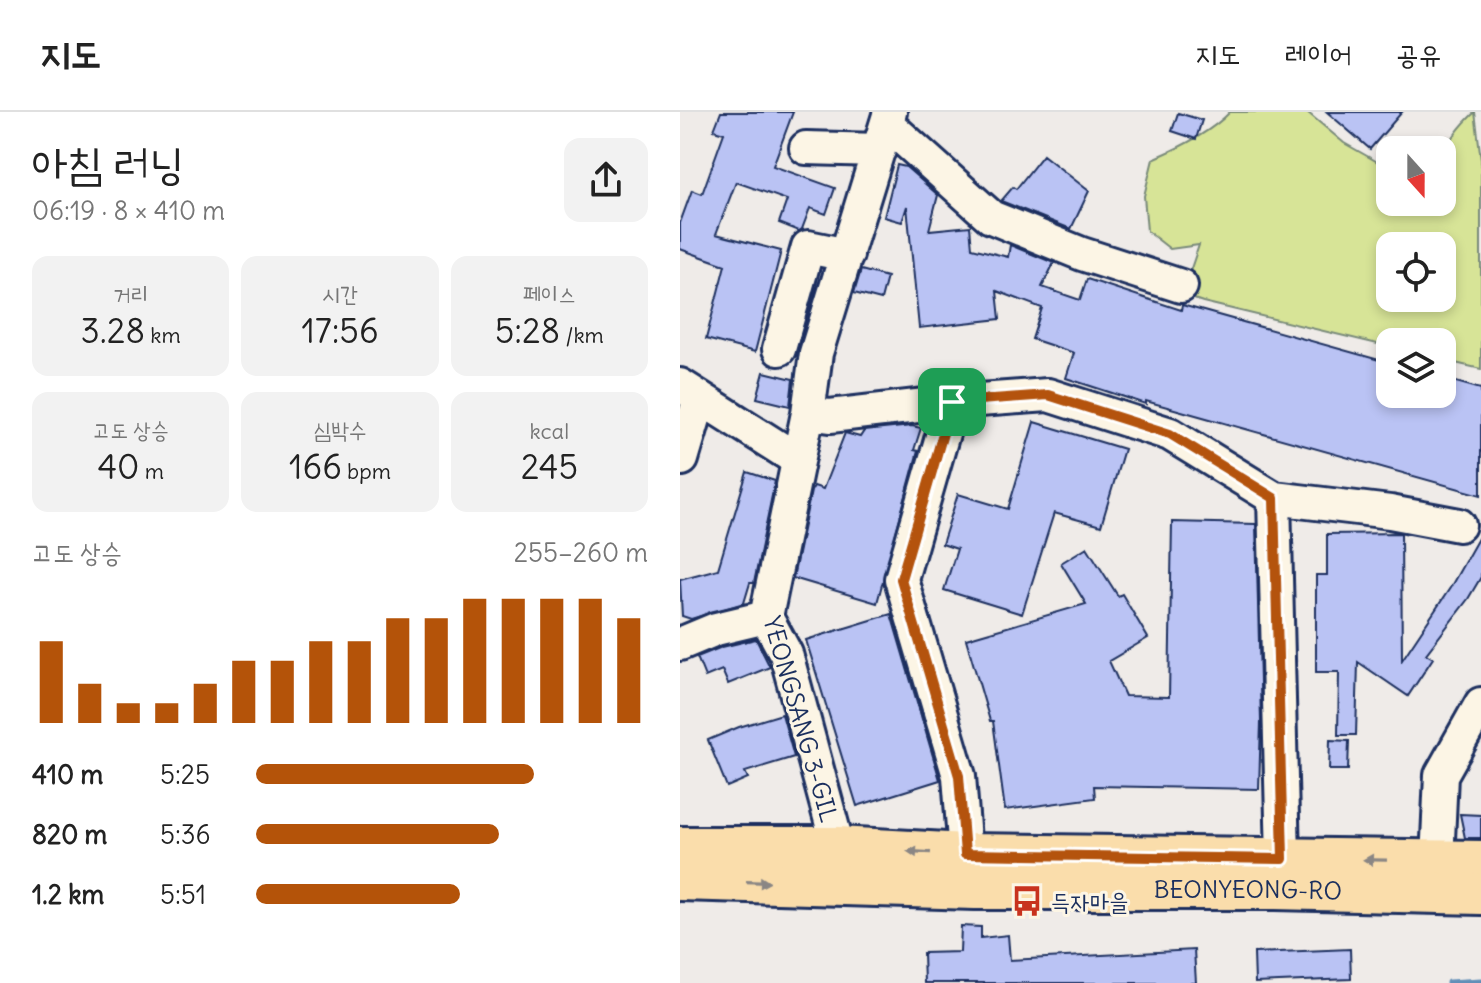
<!DOCTYPE html>
<html lang="ko">
<meta charset="utf-8">
<style>
:root{--surface:#fff;--page:#f2f2f2;--text:#222;--muted:#767676;--line:#e0e0e0;--accent:#b45309}
body{margin:0;font-family:Delius,"Poor Story",sans-serif;background:var(--page);color:var(--text);height:100vh;display:flex;flex-direction:column;font-size:30px;white-space:nowrap}
*{box-sizing:border-box;margin:0}
p{font-size:26px;color:var(--muted)}
.icon{flex:none;width:44px;height:44px;fill:none;stroke:currentColor;stroke-width:2;stroke-linecap:round;stroke-linejoin:round}
.map{position:relative;flex:1;overflow:hidden}
.side{display:flex;flex-direction:column;background:var(--surface);width:680px}
.side>*{flex:none}
.needle{width:52px;rotate:159deg}
.buttons{position:absolute;left:696px;top:24px;display:grid;gap:16px}
.buttons a{display:grid;place-items:center;width:80px;height:80px;border-radius:16px;background:var(--surface);box-shadow:0 4px 12px #0003;font-size:40px}
.pin{position:absolute;display:grid;place-items:center;width:68px;height:68px;color:#fff;margin:-34px;border-radius:16px;box-shadow:0 4px 12px #0006}
.round{display:grid;place-items:center;flex:none;width:84px;height:84px;border-radius:16px;background:var(--page)}
.headline{display:flex;align-items:center;justify-content:space-between;height:136px;padding:0 32px}
h1{font-size:44px;font-weight:600;line-height:60px}
.stats{display:grid;grid-template-columns:repeat(3,1fr);gap:12px;height:136px;padding:8px 32px}
.stats div{display:grid;align-content:center;border-radius:16px;background:var(--page);text-align:center}
.stats b{font-size:34px;font-weight:600}
.stats small{font-size:22px;font-weight:400}
.stats p{font-size:22px}
.chart{height:224px;padding:16px 32px}
.chart p{display:flex;justify-content:space-between}
.chart svg{width:100%;height:144px;margin-top:8px;stroke:var(--accent);stroke-width:6}
ul{padding:0 32px;list-style:none;font-size:26px}
li{display:grid;grid-template-columns:128px 96px 1fr;align-items:center;height:60px}
li i{height:20px;border-radius:10px;background:var(--accent)}
header{display:flex;align-items:center;gap:48px;box-sizing:border-box;height:112px;padding:0 40px;background:var(--surface);border-bottom:2px solid var(--line)}
header strong{font-size:38px}
nav{display:flex;gap:44px;margin-inline-start:auto;font-size:28px}
main{display:flex;flex:1;min-height:0}
.map>svg:first-child{display:block}
.green{fill:#d7e497;stroke:#798a7a;stroke-width:2;fill-rule:evenodd}
.lines{fill:none;stroke-linecap:round;stroke-linejoin:round}
.stream{stroke:#6490b8;stroke-width:7}
.building{fill:#bac3f4;stroke:#1b2f5e;stroke-width:2}
.minor-casing{stroke:#1b2f5e;stroke-width:38}
.major-casing{stroke:#1b2f5e;stroke-width:46}
.minor{stroke:#fcf5e5;stroke-width:32}
.major{stroke:#faddab;stroke-width:40}
.oneway{fill:#8a8684}
.route-casing{stroke:#fff;stroke-width:16}
.route{stroke:#b45309;stroke-width:10}
.labels{text-anchor:middle;dominant-baseline:central;stroke-width:6;stroke-linejoin:round;paint-order:stroke}
.street-label{font-size:24px;fill:#1b2f5e;stroke:#fcf5e5}
.poi-label{font-size:24px;fill:#1b2f5e;stroke:#fcf5e5;text-anchor:start}
</style>
<header>
<strong>지도</strong>
<nav><a>지도</a><a>레이어</a><a>공유</a></nav>
</header>
<main>
<section class="side">
<div class="headline"><div><h1>아침 러닝</h1><p>06:19 · 8 × 410 m</p></div><a class="round"><svg class="icon" aria-label="share" viewBox="0 0 24 24"><path d="M12 15V3M7 8l5-5 5 5M5 13v7h14v-7"/></svg></a></div>
<div class="stats">
<div><p>거리</p><b>3.28<small> km</small></b></div>
<div><p>시간</p><b>17:56</b></div>
<div><p>페이스</p><b>5:28<small> /km</small></b></div>
</div>
<div class="stats">
<div><p>고도 상승</p><b>40<small> m</small></b></div>
<div><p>심박수</p><b>166<small> bpm</small></b></div>
<div><p>kcal</p><b>245</b></div>
</div>
<div class="chart"><p><span>고도 상승</span>255–260 m</p>
<svg viewBox="0 0 160 44" preserveAspectRatio="none"><path d="M5 44V19M15 44V32M25 44V38M35 44V38M45 44V32M55 44V25M65 44V25M75 44V19M85 44V19M95 44V12M105 44V12M115 44V6M125 44V6M135 44V6M145 44V6M155 44V12"/></svg>
</div>
<ul>
<li><b>410 m</b>5:25<i style="width:71%"></i></li>
<li><b>820 m</b>5:36<i style="width:62%"></i></li>
<li><b>1.2 km</b>5:51<i style="width:52%"></i></li>
</ul>
</section>
<div class="map">
<svg width="801" height="871" viewBox="0 0 801 871">
<rect width="100%" height="100%" fill="#efebe8"/>
<filter id="ink" filterUnits="userSpaceOnUse"><feTurbulence type="fractalNoise" baseFrequency=".0125" numOctaves="2"/><feDisplacementMap in="SourceGraphic" scale="16" xChannelSelector="R" yChannelSelector="G"/><feConvolveMatrix kernelMatrix="1 2 1 2 8 2 1 2 1" color-interpolation-filters="sRGB"/></filter>
<g filter="url(#ink)">
<path class="green" d="M 550,0 L 627,0 L 664,31 L 710,57 L 710,90 L 762,90 C 762,46 761,32 795,0 L 801,48 L 801,257 L 762,248 L 762,230 L 710,230 L 710,235 L 523,190 L 502,183 L 519,133 L 490,137 L 467,119 L 464,84 L 473,47 C 499,36 530,21 550,0 ZM 710,134 L 762,134 L 762,186 L 710,186 Z"/>
<g class="lines">
<path class="stream" d="M 769,871 L 801,869"/>
</g>
<path class="building" d="M 41,0 L 113,0 L 93,54 L 155,76 L 146,102 L 130,96 L 122,117 L 119,119 L 99,111 L 107,88 L 56,70 L 36,122 L 101,139 L 75,240 L 26,227 L 45,153 L 0,137 L 0,111 L 12,78 L 22,82 L 44,21 L 34,18 Z
M 647,0 L 722,0 L 690,37 Z
M 498,1 L 522,8 L 516,27 L 492,19 Z
M 363,43 L 409,79 L 391,117 L 321,89 L 333,75 L 336,77 Z
M 217,53 L 226,55 L 258,83 L 249,118 L 290,114 L 292,136 L 328,145 L 330,133 L 374,151 L 362,175 L 400,188 L 407,167 L 501,198 L 502,193 L 710,251 L 710,282 L 762,282 L 762,266 L 801,277 L 801,383 L 466,289 L 466,292 L 386,266 L 394,241 L 352,227 L 362,196 L 317,179 L 320,207 L 239,216 L 227,94 L 222,110 L 204,105 Z
M 181,158 L 207,165 L 201,188 L 174,181 Z
M 84,260 L 113,267 L 110,294 L 77,286 Z
M 354,310 L 444,337 L 421,414 L 374,401 L 342,502 L 264,478 L 277,437 L 262,432 L 278,382 L 328,397 Z
M 232,314 L 241,316 L 234,338 L 238,339 L 197,491 L 113,466 L 131,379 L 134,374 L 143,377 L 165,321 L 180,325 L 184,319 Z
M 67,360 L 95,369 L 74,471 L 70,471 L 64,491 L 11,507 L 2,504 L 0,467 L 38,457 Z
M 492,410 L 576,412 L 581,610 L 579,677 L 414,674 L 415,686 L 325,698 L 313,609 L 310,609 L 286,527 L 406,492 L 381,451 L 407,435 L 438,484 L 442,482 L 468,526 L 429,549 L 445,584 L 489,585 Z
M 721,421 L 722,548 L 770,476 L 801,421 L 801,465 L 788,487 L 746,542 L 753,546 L 728,584 L 678,550 L 676,623 L 658,623 L 659,560 L 636,560 L 636,463 L 647,463 L 647,422 Z
M 211,502 L 260,668 L 177,694 L 126,528 Z
M 76,527 L 90,555 L 48,572 L 42,558 L 25,565 L 17,545 L 42,535 Z
M 102,602 L 114,645 L 65,660 L 68,666 L 47,675 L 28,628 L 59,615 Z
M 650,628 L 669,629 L 668,658 L 649,658 Z
M 780,702 L 801,703 L 801,726 L 785,726 Z
M 281,814 L 301,815 L 301,826 L 328,823 L 330,848 L 514,838 L 516,871 L 244,871 L 243,841 L 280,840 Z
M 670,837 L 671,867 L 575,871 L 574,841 Z"/>
<g class="lines">
<defs>
<path id="minor" d="M 207,12 L 311,105 L 402,142 L 501,174
M 126,36 L 199,38
M 99,237 L 128,135 L 167,143
M 0,273 L 118,348
M 272,290 L 221,467 L 279,664 L 285,742
M 128,301 L 150,304 L 272,290 L 368,283 L 490,322 L 594,386 L 710,400 L 779,413
M 2,347 L 20,286
M 594,386 L 603,747
M 0,532 L 36,517 L 86,505
M 757,749 L 761,663 L 801,592
M 160,757 L 158,735 L 106,542 L 86,505 L 128,301 L 136,241 L 210,0"/>
<g id="major">
<path d="M 0,735 L 158,735 L 285,742 L 801,749"/>
<path id="s1" d="M 0,768 L 295,777 L 596,777 L 801,782"/>
</g>
</defs>
<use href="#minor" class="minor-casing"/>
<use href="#major" class="major-casing"/>
<use href="#minor" class="minor"/>
<use href="#major" class="major"/>
</g>
<defs><path id="oneway-solid" d="M-6-.8H1V-3.2L6.5 0L1 3.2V.8H-6Z" transform="scale(2)"/></defs>
<g class="oneway">
<use href="#oneway-solid" transform="translate(239 740) rotate(-177)"/>
<use href="#oneway-solid" transform="translate(695 748) rotate(-179)"/>
<use href="#oneway-solid" transform="translate(78 770) rotate(2)"/>
</g>
</g>
<g class="lines" filter="url(#ink)">
<defs>
<path id="route" d="M 368,283 L 490,322 L 594,386 L 603,747 L 285,742 L 279,664 L 221,467 L 272,290 Z"/>
</defs>
<use href="#route" class="route-casing"/>
<use href="#route" class="route"/>
</g>
<defs>
<symbol id="bus-bare" viewBox="-9 -9 18 18"><path d="M-5-6H5V4H4V6H2V4H-2V6H-4V4H-5ZM-3.5-4V0h7V-4ZM-3.5 1.2v1.5H-2V1.2ZM2 1.2v1.5H3.5V1.2Z" fill="#c8321e" stroke="#fcf5e5" stroke-width="2.5" paint-order="stroke"/></symbol>
</defs>
<g fill-rule="evenodd">
<use href="#bus-bare" x="325" y="767" width="44" height="44"/>
</g>
<g class="labels">
<g class="street-label">
<text transform="translate(121 607) rotate(74)">YEONGSANG 3-GIL</text>
<text stroke="none"><textPath href="#s1" startOffset="568">BEONYEONG-RO</textPath></text>
</g>
<g class="poi-label">
<text x="371" y="789">득자마을</text>
</g>
</g>
</svg>
<div class="buttons">
<a><svg class="needle" viewBox="-14 -14 28 28"><path d="M0-13l5 13h-10z" fill="#e53935"/><path d="M0 13l5-13h-10z" fill="#767676"/></svg></a>
<a><svg class="icon" aria-label="locate" viewBox="0 0 24 24"><circle cx="12" cy="12" r="6"/><path d="M12 2v4M12 18v4M2 12h4M18 12h4"/></svg></a>
<a><svg class="icon" aria-label="layers" viewBox="0 0 24 24"><path d="M12 4l9 5-9 5-9-5zM3 14l9 5 9-5"/></svg></a>
</div>
<div class="pin" style="left:272px;top:290px;background:#1e9e55"><svg class="icon" aria-label="arrive" viewBox="0 0 24 24"><path d="M6 21V4h12l-3 4 3 4H6"/></svg></div>
</div>
</main>
